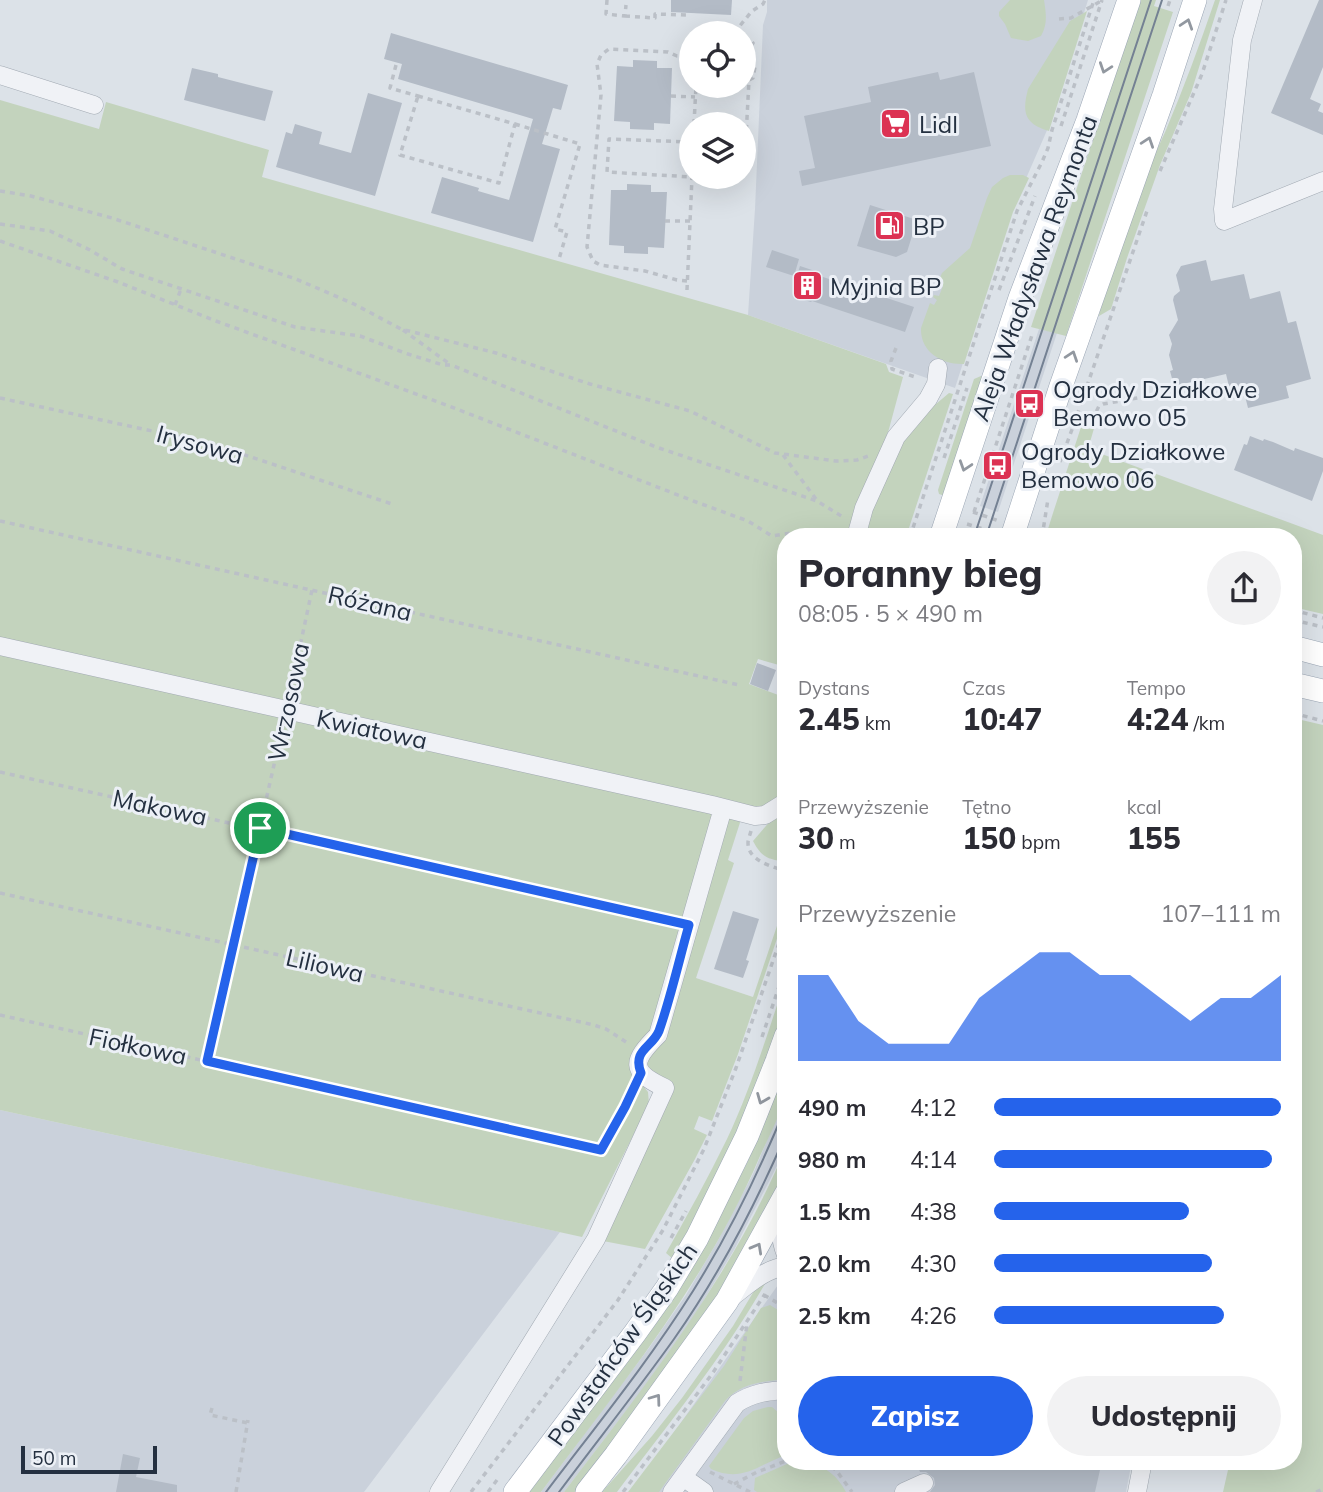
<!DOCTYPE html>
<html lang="pl">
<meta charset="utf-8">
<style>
:root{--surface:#fff;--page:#f2f2f3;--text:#2b2b33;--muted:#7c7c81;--accent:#2563eb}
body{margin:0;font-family:Mulish,sans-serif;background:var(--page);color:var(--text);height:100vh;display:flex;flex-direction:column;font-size:26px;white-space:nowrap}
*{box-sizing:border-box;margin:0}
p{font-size:23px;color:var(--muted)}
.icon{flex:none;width:38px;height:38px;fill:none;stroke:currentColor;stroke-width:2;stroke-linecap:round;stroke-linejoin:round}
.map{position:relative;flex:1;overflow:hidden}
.details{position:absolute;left:777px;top:528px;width:525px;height:942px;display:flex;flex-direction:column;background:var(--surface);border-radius:28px;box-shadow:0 7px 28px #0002}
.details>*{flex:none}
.controls{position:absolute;left:679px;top:21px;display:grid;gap:14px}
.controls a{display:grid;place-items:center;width:77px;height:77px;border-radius:50%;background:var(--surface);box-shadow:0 7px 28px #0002;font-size:35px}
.scale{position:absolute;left:21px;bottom:18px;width:136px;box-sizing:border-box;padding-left:7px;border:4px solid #243040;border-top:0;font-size:19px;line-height:24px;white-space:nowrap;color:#243040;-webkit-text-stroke:5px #ecf0f6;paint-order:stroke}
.pin{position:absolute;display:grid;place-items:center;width:60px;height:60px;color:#fff;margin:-30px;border:4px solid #fff;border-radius:50%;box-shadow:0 2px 7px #0007}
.round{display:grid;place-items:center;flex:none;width:74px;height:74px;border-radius:37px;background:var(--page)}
.head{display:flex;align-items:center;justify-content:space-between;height:119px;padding:0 21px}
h1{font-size:38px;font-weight:800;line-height:52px}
.metrics{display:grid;grid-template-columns:repeat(3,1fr);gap:10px;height:119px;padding:7px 21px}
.metrics div{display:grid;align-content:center}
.metrics b{font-size:30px;font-weight:800}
.metrics small{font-size:19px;font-weight:400}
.metrics p{font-size:19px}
.chart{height:196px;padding:14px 21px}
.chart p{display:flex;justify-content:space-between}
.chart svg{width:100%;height:126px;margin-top:7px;fill:var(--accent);opacity:.7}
.button{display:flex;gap:14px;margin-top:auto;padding:14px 21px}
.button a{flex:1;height:80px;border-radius:42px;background:var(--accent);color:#fff;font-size:28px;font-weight:800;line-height:80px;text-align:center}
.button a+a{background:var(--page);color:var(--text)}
ul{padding:0 21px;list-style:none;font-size:23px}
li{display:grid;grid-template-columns:112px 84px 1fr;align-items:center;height:52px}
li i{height:18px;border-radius:9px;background:var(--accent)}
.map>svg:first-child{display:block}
.built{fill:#cad1db}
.green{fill:#c3d3bd}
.building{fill:#b3bbc6}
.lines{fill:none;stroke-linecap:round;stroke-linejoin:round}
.minor-casing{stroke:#a1a9b2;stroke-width:19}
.major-casing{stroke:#9ba6b5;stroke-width:24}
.path{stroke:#bbc0c7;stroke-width:3.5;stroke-dasharray:5 5;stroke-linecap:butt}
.minor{stroke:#f0f2f6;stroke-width:18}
.major{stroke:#fff;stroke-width:23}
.tram{stroke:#748193;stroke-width:2}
.oneway{stroke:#9298a0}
.route-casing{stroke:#fff;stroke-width:14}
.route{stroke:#2563eb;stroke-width:9}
.labels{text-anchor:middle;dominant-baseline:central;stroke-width:6;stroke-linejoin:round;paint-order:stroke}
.poi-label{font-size:24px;fill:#243040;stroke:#ecf0f6;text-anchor:start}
.street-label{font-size:24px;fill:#243040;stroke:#ecf0f6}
</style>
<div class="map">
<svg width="1323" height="1492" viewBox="0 0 1323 1492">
<rect width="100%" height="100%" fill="#dce2e8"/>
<path class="built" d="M 767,0 L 1088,0 L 1048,128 L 1011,213 L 955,388 L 748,315 L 755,209 L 763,25 L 767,12 Z
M 1039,329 L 1057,333 L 998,512 L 980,506 Z
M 786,1095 L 786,1147 L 781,1158 L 734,1250 L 695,1315 L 642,1390 L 564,1492 L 541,1492 L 649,1348 L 686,1295 L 716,1244 L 753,1174 Z
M 0,1110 L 560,1232 L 364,1492 L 0,1492 Z
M 785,1275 L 786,1461 L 1132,1461 L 1126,1492 L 632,1492 Z"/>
<path class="green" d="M 1010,0 L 1044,0 C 1046,13 1048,24 1041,36 L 1028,41 L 1011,38 L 1005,24 L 999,16 L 999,12 Z
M 1139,0 L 1156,0 L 1154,6 L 1173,12 L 1066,336 L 1031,327 Z
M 1215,0 L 1220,0 L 1191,93 L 1160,165 L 1127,258 L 1111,309 L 1099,316 C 1108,251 1139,190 1166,130 C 1184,87 1200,44 1215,0 Z
M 1087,11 L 1049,131 C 1024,124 1022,112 1028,89 L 1070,21 Z
M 0,100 L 99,129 L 106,102 L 269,150 L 262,177 L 748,315 L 886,364 L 889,372 L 903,377 L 889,429 L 850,537 L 786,537 L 786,667 L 758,659 L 749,684 L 781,696 L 786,683 L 786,788 L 767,809 L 745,807 L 728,860 L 734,863 L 696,978 L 753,997 L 781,914 L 785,915 L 738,1054 L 712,1121 L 699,1116 L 694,1129 L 707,1135 L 695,1159 L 645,1249 L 603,1241 L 666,1103 L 650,1074 L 644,1087 L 648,1092 L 649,1104 L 582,1237 L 0,1110 Z
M 1010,175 L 1023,175 L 1029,178 L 1013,212 L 964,364 C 942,365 920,352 921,328 L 930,303 L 934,305 L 937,300 L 933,297 L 934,295 L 939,296 L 943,286 L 937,284 L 942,273 L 970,248 L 987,198 L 992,187 L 1003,178 Z
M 981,376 L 983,378 L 945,496 L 939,494 L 938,490 L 974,379 Z
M 949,393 L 953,394 L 906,537 L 864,537 C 875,499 896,443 924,414 C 932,407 941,400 949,393 Z
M 1095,425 L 1088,449 L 1323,535 L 1323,614 L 1293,607 L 1293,537 L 1048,537 L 1048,529 L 1053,513 L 1081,427 L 1089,429 Z
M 1293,718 L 1323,725 L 1323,1492 L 1223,1492 L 1230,1461 L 1293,1461 Z
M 779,811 L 786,811 L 786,862 C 768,859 762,858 753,841 Z
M 786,978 L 786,1007 L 768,1059 L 708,1198 L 673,1259 L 666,1253 C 687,1216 708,1178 727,1139 C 751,1088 768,1032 786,978 Z
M 786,1070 C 786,1079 787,1089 785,1097 C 779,1117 769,1137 760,1156 C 707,1281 621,1385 541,1492 L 528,1492 L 704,1247 L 747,1163 Z
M 786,1147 L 786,1170 L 778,1188 L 713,1304 L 655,1387 L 575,1492 L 564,1492 C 647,1383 733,1275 786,1147 Z
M 770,1275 C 727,1352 671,1421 617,1492 L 602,1492 L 652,1436 L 682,1398 L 733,1326 L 757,1286 Z
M 770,1305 L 786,1315 L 786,1379 C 762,1382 742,1382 725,1401 L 659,1492 L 628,1492 L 724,1366 L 761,1308 Z
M 768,1407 L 772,1407 L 786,1419 L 786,1455 C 758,1465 741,1483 711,1469 L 709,1466 L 744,1418 L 753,1411 Z
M 799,1462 C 820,1462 836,1473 846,1492 L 757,1492 L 754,1490 L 755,1478 L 787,1464 Z"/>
<path class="building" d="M 671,0 L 732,0 L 731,15 L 671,12 Z
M 1319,0 L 1323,0 L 1323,67 L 1310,99 L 1321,104 L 1318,111 L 1323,113 L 1323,135 L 1271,113 Z
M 391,33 L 568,85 L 561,110 L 553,108 L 542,144 L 560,149 L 533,242 L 431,213 L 442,177 L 479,188 L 478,191 L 509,200 L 533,119 L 398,79 L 402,64 L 384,59 Z
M 633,60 L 657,61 L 657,68 L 672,68 L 670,124 L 654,123 L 654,130 L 630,129 L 630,122 L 614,121 L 617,66 L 633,67 Z
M 192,68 L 218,74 L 218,77 L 273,91 L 265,121 L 184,100 Z
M 938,72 L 940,80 L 974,72 L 991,146 L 802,186 L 799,171 L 815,168 L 804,116 L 871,102 L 868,87 Z
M 368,93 L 402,103 L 375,196 L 276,167 L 286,132 L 292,134 L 295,124 L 322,132 L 319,144 L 351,153 Z
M 627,184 L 651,185 L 651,192 L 667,192 L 664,248 L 648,247 L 648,254 L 624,253 L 624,246 L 609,245 L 611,190 L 627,190 Z
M 870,205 L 917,220 L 907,252 L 896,257 L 857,246 Z
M 772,250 L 799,259 L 794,276 L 766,267 Z
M 1206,260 L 1211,281 L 1244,274 L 1250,299 L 1280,291 L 1288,323 L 1296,321 L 1311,379 L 1286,386 L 1289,398 L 1248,408 L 1245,396 L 1232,399 L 1226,374 L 1174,386 L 1170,371 L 1173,370 L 1169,355 L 1172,344 L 1169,335 L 1178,320 L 1173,300 L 1174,296 L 1180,291 L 1176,275 L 1181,266 Z
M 800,266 L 821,273 L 820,276 L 914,307 L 905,332 L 812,301 L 811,302 L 797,298 L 801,287 L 794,285 Z
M 1250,436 L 1263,441 L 1264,439 L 1273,442 L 1294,451 L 1295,448 L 1323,458 L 1323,471 L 1312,501 L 1234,470 L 1244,444 L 1247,445 Z
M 757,663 L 776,670 L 768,691 L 750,684 Z
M 733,911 L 759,919 L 746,960 L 749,961 L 743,978 L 714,969 Z
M 123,1454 L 140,1458 L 136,1477 L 177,1485 L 177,1492 L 116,1492 Z
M 916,1461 L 1102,1461 L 1095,1492 L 930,1492 L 935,1485 L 934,1478 L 926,1472 L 920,1472 Z"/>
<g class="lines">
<defs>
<path id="minor" d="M 1253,0 L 1242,40 L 1223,209 L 1224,221 L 1323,181
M 0,75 L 94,105
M 856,537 L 864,508 L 896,437 L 928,399 L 936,384 L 938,368
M 0,646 L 712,805 L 755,816 L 765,815 L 786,802
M 785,1204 C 781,1224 778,1235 786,1255
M 732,1297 C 749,1284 765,1269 786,1266
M 683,1477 L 704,1492
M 439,1492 L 596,1239 L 665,1088 C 629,1071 632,1061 658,1035 L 723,808
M 672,1492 L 737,1403 C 753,1393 767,1391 786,1390
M 904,1492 L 924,1483
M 1137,1492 L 1143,1461"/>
<path id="major" d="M 941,537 L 1020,298 L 1088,120 L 1129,0
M 1012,537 L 1061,386 L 1164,95 L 1195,0
M 1293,647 L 1323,655
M 1293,684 L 1323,691
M 515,1492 L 635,1333 L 667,1288 L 697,1238 L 747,1136 L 777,1061 L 786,1036
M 587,1492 L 616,1455 L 727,1301 L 786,1194"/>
</defs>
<use href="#minor" class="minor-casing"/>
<use href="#major" class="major-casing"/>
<path class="path" d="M 607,0 L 606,14 L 625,16 L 626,5
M 1168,6 L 1170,0
M 625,16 L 655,18 L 655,14 L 687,15
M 1059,19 L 1071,18 L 1101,1
M 734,33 L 752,11 L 763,4 L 765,0
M 744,37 L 753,43 L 749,49 L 749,62 L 751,62 L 755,67 L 753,78 L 749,80 L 746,137 L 744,137
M 396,65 L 390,88 L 418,96
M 418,96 L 515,124 L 499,183 L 400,155 Z
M 671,96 L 695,97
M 515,124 L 580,144 L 555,229 L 567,232 L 559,259
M 694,124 L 696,86
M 1061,126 L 1102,0
M 691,142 L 609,139 L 607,172 L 692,177
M 1160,171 L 1202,74 L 1226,0
M 0,191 L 31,196 L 112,218 L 296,279 L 354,304 L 401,329 L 496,353 L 590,384 L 690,411 L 775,453 L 836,461 L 857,460 L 868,456
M 665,221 L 690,221
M 0,224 L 50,231 L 90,250 L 122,269 L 295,327 L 360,336 L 408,354 L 443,365 L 451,365 L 656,447 L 817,501 L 843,517
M 0,241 L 118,282 L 216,321 L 449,406 L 696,502 L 748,521 L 772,536 L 811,530 L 837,537
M 687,281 L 677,280 L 645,271 L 600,265 L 593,261 L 587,247 L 601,95 L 597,64 L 601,55 L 609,49 L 668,52 L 677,56 L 691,57
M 687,290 L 692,177
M 999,290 L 1035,196
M 175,305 L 181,289
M 403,330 L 451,365
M 896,348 L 891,361 L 892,369 L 918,378
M 0,398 L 212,444 L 395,505
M 1074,425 C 1094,427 1091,421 1099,406 L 1103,404 L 1154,395
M 783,455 L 816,499
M 944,458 L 967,388
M 1060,462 L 1074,424 L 1148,208
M 973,512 L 999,521
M 974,512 L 1033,332
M 0,521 L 739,685
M 967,524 L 993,532
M 910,537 L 1017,211 L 1042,162 L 1048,148 L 1052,130 L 1094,0
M 1042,537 L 1048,499
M 1293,610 L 1323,618
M 1293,620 L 1323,627
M 290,693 L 312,590
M 1293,713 L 1323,721
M 0,772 L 674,922
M 751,831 C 750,835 748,839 748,843 C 748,861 773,867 786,871
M 0,893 L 594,1025 L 606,1029 L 629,1044
M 0,1015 L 602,1150 L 634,1087
M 762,1037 L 786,966
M 207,1061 L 283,725
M 671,1238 L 686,1211
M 764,1295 L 786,1308
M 740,1381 L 747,1323
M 212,1408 L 210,1415 L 248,1423
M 823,1461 L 836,1470 L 852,1492
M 710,1472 L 750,1492
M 734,1484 L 757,1472 L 786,1461
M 236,1492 L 248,1420
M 471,1492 L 618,1300 L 663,1230 L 704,1149 L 736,1068 L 786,923
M 488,1492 L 497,1480
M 623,1492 L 712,1374 L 765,1294
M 1316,1492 L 1323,1489"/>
<use href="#minor" class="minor"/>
<use href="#major" class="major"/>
<path class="tram" d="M 974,537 L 1151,0
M 986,537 L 1162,0
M 546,1492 C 596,1426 649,1361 693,1291 C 730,1232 760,1170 786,1106
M 559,1492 C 597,1441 637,1391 674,1339 C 719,1275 755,1206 786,1134"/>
</g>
<defs><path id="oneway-chevron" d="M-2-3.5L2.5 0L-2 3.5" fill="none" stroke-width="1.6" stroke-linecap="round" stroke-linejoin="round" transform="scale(1.75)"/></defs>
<g class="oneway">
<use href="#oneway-chevron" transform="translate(1187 24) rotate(-72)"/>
<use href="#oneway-chevron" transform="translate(1105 68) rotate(109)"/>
<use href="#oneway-chevron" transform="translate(1148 142) rotate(-71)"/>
<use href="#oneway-chevron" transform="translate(1072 356) rotate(-71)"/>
<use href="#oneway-chevron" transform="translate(965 466) rotate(108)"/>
<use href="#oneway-chevron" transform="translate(762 1099) rotate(112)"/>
<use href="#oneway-chevron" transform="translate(757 1248) rotate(-61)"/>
<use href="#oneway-chevron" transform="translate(656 1399) rotate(-54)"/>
</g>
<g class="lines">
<defs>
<path id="route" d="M 260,828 L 689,925 C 679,960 671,997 659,1031 C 652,1048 632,1050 641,1073 L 625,1107 L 601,1150 L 207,1061 Z"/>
</defs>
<use href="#route" class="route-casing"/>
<use href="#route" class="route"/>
</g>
<defs>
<symbol id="supermarket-square" viewBox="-11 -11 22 22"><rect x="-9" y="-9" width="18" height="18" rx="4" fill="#dc3253" stroke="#ecf0f6"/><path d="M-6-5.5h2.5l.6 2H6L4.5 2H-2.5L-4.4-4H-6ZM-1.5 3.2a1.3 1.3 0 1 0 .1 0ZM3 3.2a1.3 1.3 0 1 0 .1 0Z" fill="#fff"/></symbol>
<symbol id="fuel-square" viewBox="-11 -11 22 22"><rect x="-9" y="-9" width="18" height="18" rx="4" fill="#dc3253" stroke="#ecf0f6"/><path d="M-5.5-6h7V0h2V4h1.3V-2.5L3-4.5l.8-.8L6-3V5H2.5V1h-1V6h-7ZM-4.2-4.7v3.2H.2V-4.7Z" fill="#fff"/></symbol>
<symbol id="building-square" viewBox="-11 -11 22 22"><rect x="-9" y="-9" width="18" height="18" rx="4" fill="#dc3253" stroke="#ecf0f6"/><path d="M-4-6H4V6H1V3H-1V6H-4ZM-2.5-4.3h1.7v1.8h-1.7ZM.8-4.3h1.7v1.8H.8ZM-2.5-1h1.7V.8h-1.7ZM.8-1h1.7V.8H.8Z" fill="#fff"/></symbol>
<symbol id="bus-square" viewBox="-11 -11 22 22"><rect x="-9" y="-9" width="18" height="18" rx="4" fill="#dc3253" stroke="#ecf0f6"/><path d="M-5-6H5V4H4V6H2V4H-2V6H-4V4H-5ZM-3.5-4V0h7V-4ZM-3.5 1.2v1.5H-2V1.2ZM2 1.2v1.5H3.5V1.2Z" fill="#fff"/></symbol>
</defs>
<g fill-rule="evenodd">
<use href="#supermarket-square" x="878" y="106" width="35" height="35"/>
<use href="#fuel-square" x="872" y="208" width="35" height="35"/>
<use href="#building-square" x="790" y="268" width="35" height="35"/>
<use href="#bus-square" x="1012" y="386" width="35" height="35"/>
<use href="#bus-square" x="980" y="448" width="35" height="35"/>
</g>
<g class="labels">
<g class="poi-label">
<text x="919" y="124">Lidl</text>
<text x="913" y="226">BP</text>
<text x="830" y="286">Myjnia BP</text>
<text x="1053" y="389">Ogrody Działkowe<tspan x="1053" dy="28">Bemowo 05</tspan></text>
<text x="1021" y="451">Ogrody Działkowe<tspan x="1021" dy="28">Bemowo 06</tspan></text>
</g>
<g class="street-label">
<text transform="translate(1034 268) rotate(-70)">Aleja Władysława Reymonta</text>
<text transform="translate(200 444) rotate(15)">Irysowa</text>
<text transform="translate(370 603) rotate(13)">Różana</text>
<text transform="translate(288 702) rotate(-78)">Wrzosowa</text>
<text transform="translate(372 729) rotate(12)">Kwiatowa</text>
<text transform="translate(160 807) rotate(12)">Makowa</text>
<text transform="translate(325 965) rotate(13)">Liliowa</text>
<text transform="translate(138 1046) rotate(12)">Fiołkowa</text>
<text transform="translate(622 1344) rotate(-55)">Powstańców Śląskich</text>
</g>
</g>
</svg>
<div class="controls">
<a><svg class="icon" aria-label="locate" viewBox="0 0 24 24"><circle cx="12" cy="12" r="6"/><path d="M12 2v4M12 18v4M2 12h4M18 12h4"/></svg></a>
<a><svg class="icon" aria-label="layers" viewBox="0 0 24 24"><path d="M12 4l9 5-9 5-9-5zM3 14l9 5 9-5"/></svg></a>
</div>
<div class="scale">50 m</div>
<div class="pin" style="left:260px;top:828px;background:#1e9e55"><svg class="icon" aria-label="arrive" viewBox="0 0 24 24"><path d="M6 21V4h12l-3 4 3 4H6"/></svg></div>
<section class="details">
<div class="head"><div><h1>Poranny bieg</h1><p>08:05 · 5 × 490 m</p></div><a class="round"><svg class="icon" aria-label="share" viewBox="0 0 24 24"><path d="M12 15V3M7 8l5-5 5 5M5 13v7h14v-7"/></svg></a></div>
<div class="metrics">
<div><p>Dystans</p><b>2.45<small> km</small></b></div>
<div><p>Czas</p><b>10:47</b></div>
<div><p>Tempo</p><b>4:24<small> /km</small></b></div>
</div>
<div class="metrics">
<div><p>Przewyższenie</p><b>30<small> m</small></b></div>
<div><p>Tętno</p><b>150<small> bpm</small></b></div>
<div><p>kcal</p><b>155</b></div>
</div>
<div class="chart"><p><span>Przewyższenie</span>107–111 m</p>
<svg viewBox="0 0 160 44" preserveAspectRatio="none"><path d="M0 44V14L10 14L20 30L30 38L40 38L50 38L60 22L70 14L80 6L90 6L100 14L110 14L120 22L130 30L140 22L150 22L160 14V44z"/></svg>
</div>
<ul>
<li><b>490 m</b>4:12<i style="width:100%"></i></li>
<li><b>980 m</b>4:14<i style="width:97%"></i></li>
<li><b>1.5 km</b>4:38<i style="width:68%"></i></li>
<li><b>2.0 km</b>4:30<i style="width:76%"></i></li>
<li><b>2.5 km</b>4:26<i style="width:80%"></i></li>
</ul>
<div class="button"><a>Zapisz</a><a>Udostępnij</a></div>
</section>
</div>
